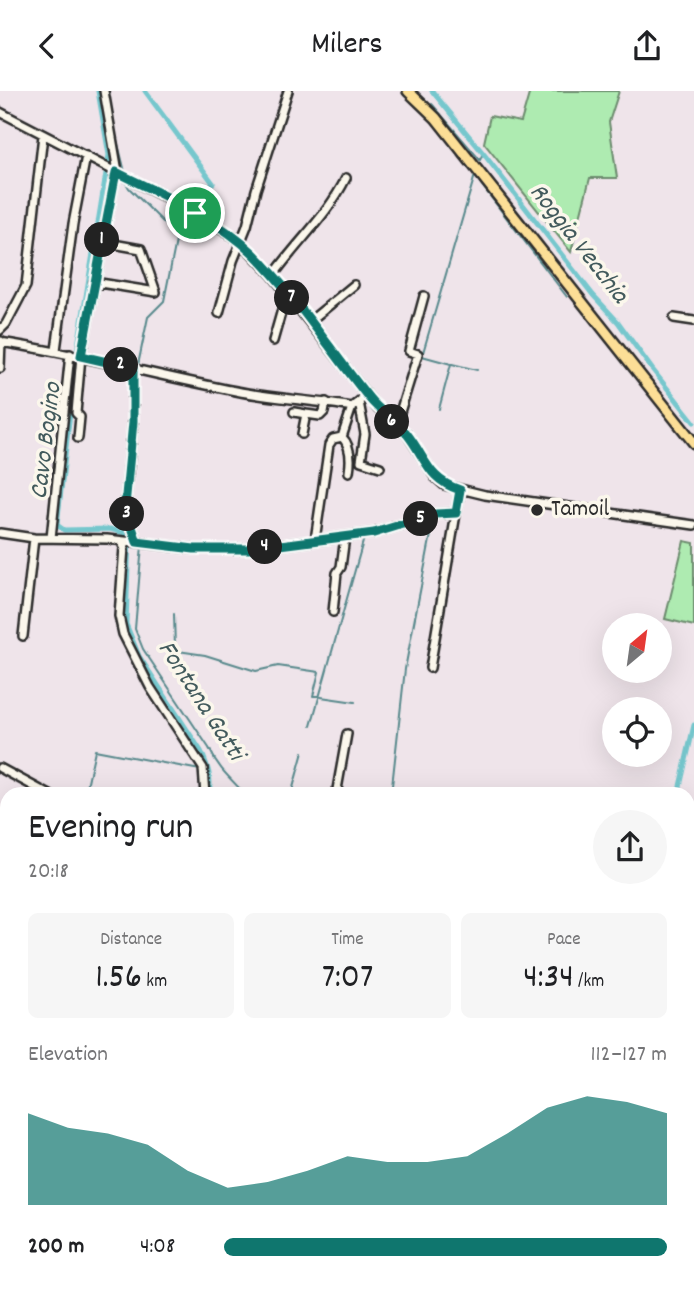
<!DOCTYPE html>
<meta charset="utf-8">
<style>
:root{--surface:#fff;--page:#f6f6f6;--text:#202124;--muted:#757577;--accent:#0f766e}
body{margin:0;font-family:Dekko,sans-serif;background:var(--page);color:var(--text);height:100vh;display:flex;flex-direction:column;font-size:26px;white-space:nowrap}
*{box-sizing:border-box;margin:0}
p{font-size:23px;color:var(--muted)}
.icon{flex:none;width:38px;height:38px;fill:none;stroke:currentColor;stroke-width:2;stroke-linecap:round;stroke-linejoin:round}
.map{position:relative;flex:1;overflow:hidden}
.panel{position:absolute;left:0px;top:696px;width:695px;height:502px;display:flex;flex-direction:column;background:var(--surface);border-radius:21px 21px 0 0;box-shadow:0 7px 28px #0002}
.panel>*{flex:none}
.needle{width:46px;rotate:29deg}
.controls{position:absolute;left:602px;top:522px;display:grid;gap:14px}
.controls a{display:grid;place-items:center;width:70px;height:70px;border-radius:50%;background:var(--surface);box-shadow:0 7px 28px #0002;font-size:35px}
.pin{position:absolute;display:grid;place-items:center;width:60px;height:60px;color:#fff;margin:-30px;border:4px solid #fff;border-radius:50%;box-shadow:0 2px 7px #0007}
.km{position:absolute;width:35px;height:35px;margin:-18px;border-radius:50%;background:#222;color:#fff;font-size:19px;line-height:35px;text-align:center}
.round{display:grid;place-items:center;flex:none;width:74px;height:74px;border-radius:37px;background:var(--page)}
.summary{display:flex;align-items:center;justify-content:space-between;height:119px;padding:0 28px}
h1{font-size:38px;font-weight:600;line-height:52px}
.metrics{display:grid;grid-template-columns:repeat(3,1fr);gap:10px;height:119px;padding:7px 28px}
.metrics div{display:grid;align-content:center;border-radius:10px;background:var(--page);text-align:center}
.metrics b{font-size:35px;font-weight:600}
.metrics small{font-size:19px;font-weight:400}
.metrics p{font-size:19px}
.chart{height:196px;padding:14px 28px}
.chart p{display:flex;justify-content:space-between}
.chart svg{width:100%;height:126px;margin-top:7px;fill:var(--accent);opacity:.7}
ul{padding:0 28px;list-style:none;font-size:23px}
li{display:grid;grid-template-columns:112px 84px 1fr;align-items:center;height:52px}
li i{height:18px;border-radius:9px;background:var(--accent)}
header{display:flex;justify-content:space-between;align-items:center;height:91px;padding:0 28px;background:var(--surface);font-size:32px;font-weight:600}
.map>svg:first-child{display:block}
.green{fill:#aeebb1;stroke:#6c8b6e;stroke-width:2}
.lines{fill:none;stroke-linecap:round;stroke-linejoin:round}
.stream{stroke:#58898c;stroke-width:2}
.canal{stroke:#76c7cd;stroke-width:5}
.minor-casing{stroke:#2b2b2b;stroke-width:12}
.major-casing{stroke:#2b2b2b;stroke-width:14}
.minor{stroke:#fbf7ec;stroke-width:7}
.major{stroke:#fcde96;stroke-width:9}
.route-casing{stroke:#fff;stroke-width:14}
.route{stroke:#0f766e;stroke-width:9}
.poi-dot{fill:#2b2b2b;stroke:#fbf7ec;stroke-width:2.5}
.labels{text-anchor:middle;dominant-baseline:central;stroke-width:7;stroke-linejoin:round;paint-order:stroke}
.poi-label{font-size:24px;fill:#2b2b2b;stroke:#fbf7ec;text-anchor:start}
.water-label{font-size:26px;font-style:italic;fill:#425a5c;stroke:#fbf7ec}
</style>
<header><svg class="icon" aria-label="back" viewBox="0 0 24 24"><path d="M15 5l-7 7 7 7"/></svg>Milers<svg class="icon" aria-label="share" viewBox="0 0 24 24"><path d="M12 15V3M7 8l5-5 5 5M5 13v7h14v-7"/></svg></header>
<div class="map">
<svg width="694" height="1198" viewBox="0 0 694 1198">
<rect width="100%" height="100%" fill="#efe4ea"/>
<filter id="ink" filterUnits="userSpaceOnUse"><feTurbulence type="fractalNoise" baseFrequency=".0143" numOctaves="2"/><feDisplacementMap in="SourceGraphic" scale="14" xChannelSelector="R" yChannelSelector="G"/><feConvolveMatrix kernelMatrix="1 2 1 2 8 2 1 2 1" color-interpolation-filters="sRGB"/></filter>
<g filter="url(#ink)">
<path class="green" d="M 530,0 L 619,0 L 609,31 L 617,87 L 590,87 L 571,161 L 484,52 L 490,25 L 521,31 Z
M 684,450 L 694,452 L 694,535 L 665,528 Z"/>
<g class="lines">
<path class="stream" d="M 108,0 L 109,9
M 432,13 L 480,69 L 483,62
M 112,29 L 125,81
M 125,90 L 129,97 L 170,138 L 176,150 L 164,210 L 148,226 L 138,274
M 480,92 L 567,206
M 452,273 L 477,279
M 439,318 L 451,273 L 422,265 L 475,84
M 136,438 L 142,448
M 142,454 L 135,538 L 143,558 L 209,657 C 219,679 230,687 246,704
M 174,523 L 175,557 L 178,560 L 205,564 L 256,580 L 278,575 L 319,581 L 313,605 L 318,605
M 321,606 L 355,611
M 311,635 L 364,447
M 85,704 L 95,659 L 200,679
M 291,704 L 303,661
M 391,704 L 405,578 L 434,428
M 18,1198 L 18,1192
M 262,1198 L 263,1192"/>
<path class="canal" d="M 98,0 L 109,64 L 77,261 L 57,434 L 64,439 L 110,438 L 129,443 L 126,533 L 139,565 L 201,660 C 208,675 212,687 209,704
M 145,0 L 213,92
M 432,0 L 483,62 L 593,204 L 618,231 L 652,278 L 694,331
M 678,704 L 694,634
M 113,1198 L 114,1192
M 568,1198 L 569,1192"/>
<defs>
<path id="minor" d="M 0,21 L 195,122 L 240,150 L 273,185 L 378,318 L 407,343 L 435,386 L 444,394 L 485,404 L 694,434
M 273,185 C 297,151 328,124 346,87
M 94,191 L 156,201 L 141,158 L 102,151
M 219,222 L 233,170 L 247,135 L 256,99 L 288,0
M 674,227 L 694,230
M 310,230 L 354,194
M 0,239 L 6,233 L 26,195 L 43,44
M 273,250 L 287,201
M 0,251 C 80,263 157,285 236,300 C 274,308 314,309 352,316 L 367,304
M 56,259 L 73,133 L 86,65
M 0,277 L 1,250
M 133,277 L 133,331 L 125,415 L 137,451
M 359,311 L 365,343 L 361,370 L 380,376
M 294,321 L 306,323
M 396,334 L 418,263 L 409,260 L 424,205
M 302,343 L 306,323 L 320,325 L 324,321 L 326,311
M 342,346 C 351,355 351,369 349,381
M 78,347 L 80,326 L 76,322 L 81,265 L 117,75 L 104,0
M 0,442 L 34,447 L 107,448 L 194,458 L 249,458 L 374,442 L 436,423 L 456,422
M 51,447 L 70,263
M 315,449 L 329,354 L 333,348 L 342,346 L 352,316
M 121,450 L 124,456 L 119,525 L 123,543 L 150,596 L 203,677 L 205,704
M 333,521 L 337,482 L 341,476 L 345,446
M 23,545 L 34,447
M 430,577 L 460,399
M 0,677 L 50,704
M 336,704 L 347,643
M 0,883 L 7,884
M 0,997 L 7,999
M 688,997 L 694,998
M 688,1180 L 694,1181
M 496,1196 L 498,1198
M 144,1198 L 145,1192
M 311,1198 L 311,1192
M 470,1198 L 473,1192
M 621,1198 L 639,1192"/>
<path id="major" d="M 408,0 L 436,27 L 694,352
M 688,797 L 694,787
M 688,808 L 694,811
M 688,827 L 694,820
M 653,1192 L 655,1198
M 480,1198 L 484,1192"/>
</defs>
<use href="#minor" class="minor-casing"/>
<use href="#major" class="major-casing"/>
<use href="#minor" class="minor"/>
<use href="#major" class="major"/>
</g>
</g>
<g class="lines" filter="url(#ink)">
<defs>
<path id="route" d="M 116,81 C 160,103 217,127 253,162 C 297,206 330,259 369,307 C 380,321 396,330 407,343 C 426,367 428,389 460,399 L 456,422 L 436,423 L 374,442 L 249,458 L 194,458 L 137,451 L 125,415 L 133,331 L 133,277 L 81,265 Z"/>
</defs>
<use href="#route" class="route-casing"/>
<use href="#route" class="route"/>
</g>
<circle class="poi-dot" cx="537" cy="419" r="7"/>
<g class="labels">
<g class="poi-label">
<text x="551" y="419">Tamoil</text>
</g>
<g class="water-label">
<text transform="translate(578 153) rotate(52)">Roggia Vecchia</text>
<text transform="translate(47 350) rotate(-83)">Cavo Bogino</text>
<text transform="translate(200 610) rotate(57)">Fontana Gatti</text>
</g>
</g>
</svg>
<div class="controls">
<a><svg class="needle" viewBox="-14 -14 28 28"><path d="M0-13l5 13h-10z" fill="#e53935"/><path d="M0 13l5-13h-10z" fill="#757577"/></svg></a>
<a><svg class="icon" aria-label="locate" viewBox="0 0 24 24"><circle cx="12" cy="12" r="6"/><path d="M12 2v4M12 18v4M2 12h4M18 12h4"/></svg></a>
</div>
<div class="pin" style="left:195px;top:122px;background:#1e9e55"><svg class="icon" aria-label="arrive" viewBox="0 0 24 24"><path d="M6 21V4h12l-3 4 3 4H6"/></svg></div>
<b class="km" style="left:102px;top:149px">1</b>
<b class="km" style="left:121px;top:274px">2</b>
<b class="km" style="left:127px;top:423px">3</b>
<b class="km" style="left:265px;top:456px">4</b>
<b class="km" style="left:421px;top:428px">5</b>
<b class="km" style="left:392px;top:331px">6</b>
<b class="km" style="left:292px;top:207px">7</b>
<section class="panel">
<div class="summary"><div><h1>Evening run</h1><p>20:18</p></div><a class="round"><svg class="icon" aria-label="share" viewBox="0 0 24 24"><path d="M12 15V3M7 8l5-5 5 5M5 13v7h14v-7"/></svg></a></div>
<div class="metrics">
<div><p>Distance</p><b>1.56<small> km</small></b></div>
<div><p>Time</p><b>7:07</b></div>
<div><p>Pace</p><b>4:34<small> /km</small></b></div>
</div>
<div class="chart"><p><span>Elevation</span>112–127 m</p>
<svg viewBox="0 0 160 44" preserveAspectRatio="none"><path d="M0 44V12L10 17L20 19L30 23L40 32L50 38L60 36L70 32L80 27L90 29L100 29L110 27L120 19L130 10L140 6L150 8L160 12V44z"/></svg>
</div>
<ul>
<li><b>200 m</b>4:08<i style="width:100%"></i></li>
</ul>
</section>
</div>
